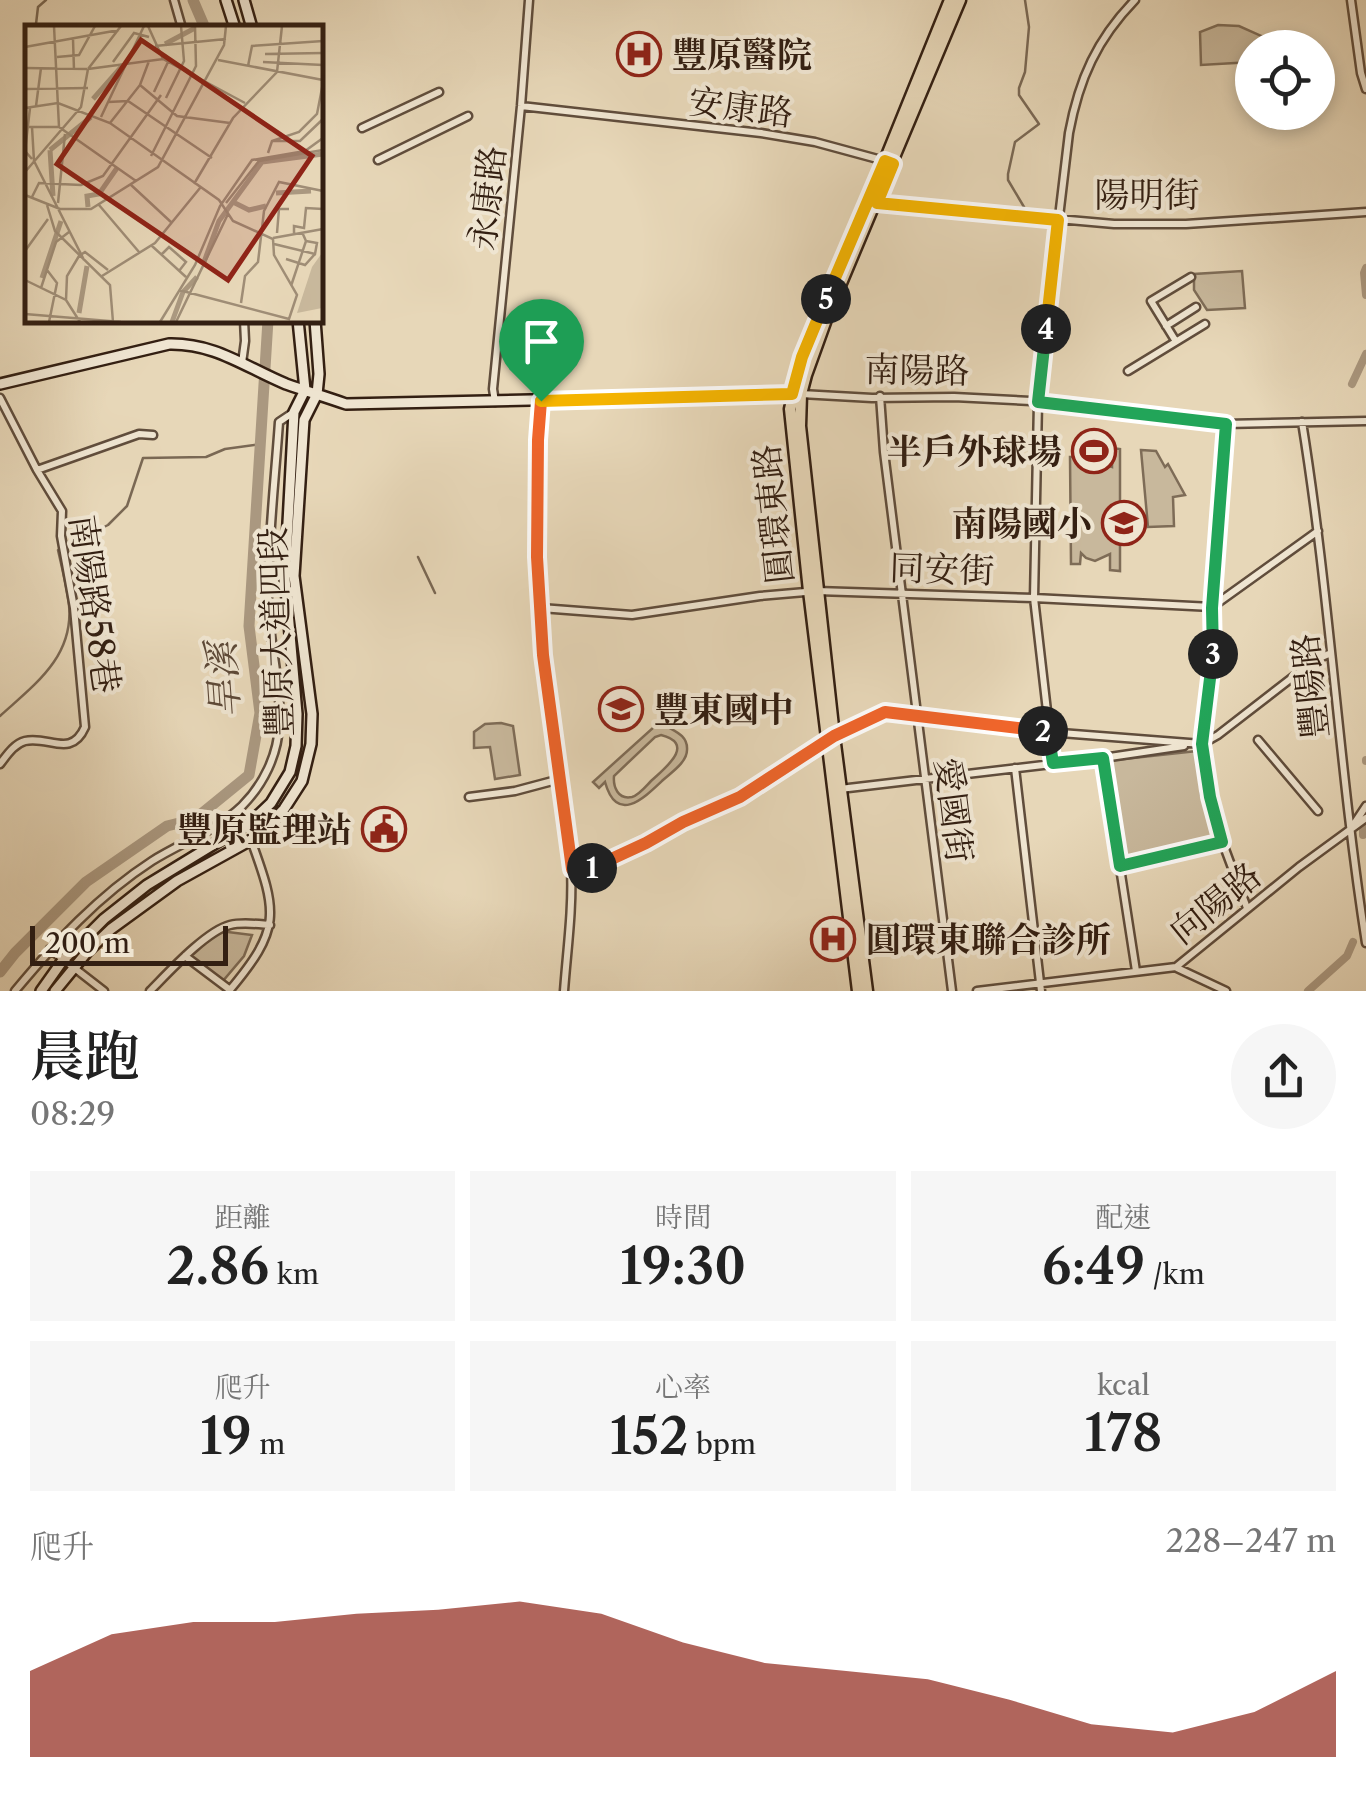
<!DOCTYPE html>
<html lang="zh-TW">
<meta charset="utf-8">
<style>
:root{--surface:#fff;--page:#f6f6f6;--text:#222;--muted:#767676;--accent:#8f2418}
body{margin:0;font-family:"Libre Caslon Text","Noto Serif TC",serif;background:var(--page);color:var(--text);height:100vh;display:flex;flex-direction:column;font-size:38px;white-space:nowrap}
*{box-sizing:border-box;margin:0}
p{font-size:32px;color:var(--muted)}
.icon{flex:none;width:55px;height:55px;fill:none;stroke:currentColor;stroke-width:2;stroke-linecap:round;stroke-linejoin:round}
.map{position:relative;height:991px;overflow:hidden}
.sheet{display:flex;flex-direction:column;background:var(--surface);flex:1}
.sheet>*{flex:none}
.fabs{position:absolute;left:1235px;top:30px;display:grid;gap:20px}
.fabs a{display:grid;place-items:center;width:100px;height:100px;border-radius:50%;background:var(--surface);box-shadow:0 5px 15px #0003;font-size:50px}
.scale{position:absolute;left:30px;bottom:25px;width:198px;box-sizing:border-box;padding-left:10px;border:5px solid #331f12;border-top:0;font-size:28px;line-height:35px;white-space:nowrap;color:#331f12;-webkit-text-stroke:8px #efe5d1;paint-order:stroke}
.pin{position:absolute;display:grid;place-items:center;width:85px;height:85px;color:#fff;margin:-102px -42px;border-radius:50% 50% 50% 0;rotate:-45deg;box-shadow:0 0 10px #0007}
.pin .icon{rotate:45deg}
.km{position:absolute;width:50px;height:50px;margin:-25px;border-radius:50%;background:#222;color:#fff;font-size:28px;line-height:50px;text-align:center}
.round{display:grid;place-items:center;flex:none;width:105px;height:105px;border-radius:52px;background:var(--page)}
.summary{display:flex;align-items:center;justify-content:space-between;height:170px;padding:0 30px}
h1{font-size:55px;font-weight:600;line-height:75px}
.figures{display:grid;grid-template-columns:repeat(3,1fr);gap:15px;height:170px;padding:10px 30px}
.figures div{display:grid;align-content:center;border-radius:0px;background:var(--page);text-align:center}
.figures b{font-size:50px;font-weight:600}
.figures small{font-size:28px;font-weight:400}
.figures p{font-size:28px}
.chart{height:280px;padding:20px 30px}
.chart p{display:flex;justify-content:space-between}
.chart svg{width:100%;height:180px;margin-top:10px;fill:var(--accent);opacity:.7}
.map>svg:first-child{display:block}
.green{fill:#c8b89c;stroke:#7e6c57;stroke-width:2.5;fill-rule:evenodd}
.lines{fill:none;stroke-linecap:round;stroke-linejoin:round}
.stream{stroke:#7a6854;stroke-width:2.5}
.canal{stroke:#aa9880;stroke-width:8}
.river{stroke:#aa9880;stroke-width:11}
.street-casing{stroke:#604d3c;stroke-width:11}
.secondary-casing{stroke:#331f12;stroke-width:14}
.primary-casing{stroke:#331f12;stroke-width:15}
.street{stroke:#efe5d1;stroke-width:6}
.secondary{stroke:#efe5d1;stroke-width:9}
.primary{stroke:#e7d7b8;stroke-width:10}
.split-1-casing{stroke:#fff;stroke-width:20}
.split-2-casing{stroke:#fff;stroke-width:20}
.split-3-casing{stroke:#fff;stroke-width:20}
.split-4-casing{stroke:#fff;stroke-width:20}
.split-5-casing{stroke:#fff;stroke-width:20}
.split-6-casing{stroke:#fff;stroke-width:20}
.split-1{stroke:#f0652b;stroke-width:12}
.split-2{stroke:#f0652b;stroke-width:12}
.split-3{stroke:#22a559;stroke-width:12}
.split-4{stroke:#22a559;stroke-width:12}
.split-5{stroke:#f5b400;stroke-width:12}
.split-6{stroke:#f5b400;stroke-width:12}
.labels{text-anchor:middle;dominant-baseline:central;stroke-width:8;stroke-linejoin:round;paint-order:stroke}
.poi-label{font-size:35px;font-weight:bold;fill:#331f12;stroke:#efe5d1;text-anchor:start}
.street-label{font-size:35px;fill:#331f12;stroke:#efe5d1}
.water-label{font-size:38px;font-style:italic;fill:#5d4938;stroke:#efe5d1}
.inset-river{fill:none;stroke:#aa9880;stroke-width:5}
.inset-road{fill:none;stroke:#9f8d76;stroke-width:2.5}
.view{fill:#8f2418;fill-opacity:0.15;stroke:#8f2418;stroke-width:5}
.inset-edge{fill:none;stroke:#331f12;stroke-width:5}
</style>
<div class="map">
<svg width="1366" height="991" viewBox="0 0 1366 991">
<rect width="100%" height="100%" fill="#e7d7b8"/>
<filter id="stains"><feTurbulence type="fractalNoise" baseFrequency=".002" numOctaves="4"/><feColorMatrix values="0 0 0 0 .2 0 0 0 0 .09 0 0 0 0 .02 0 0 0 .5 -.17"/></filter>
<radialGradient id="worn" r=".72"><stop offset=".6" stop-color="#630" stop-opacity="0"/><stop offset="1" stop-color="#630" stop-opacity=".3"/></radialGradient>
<path class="green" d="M 1218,25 L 1239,26 L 1286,47 L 1252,48 L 1252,62 L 1201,65 L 1200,32 Z
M 1242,271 L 1245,308 L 1207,310 L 1194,290 L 1194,274 Z
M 1079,442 L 1110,445 L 1108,460 L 1081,457 L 1081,467 L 1097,461 L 1112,467 L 1112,448 L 1120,449 L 1120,571 L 1110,570 L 1110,554 L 1095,561 L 1086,558 L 1081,553 L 1080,564 L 1071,564 L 1070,457 L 1078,457 Z
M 1141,450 L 1156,451 L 1165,467 L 1168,464 L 1185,495 L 1173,497 L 1174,526 L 1148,527 Z
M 675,708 L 681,715 L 668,727 C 677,732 688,737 687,750 C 687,762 672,772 663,780 C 644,798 617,825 605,782 L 599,788 L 593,782 ZM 661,735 C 697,744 664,769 651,781 C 646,786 639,795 632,797 C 618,800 613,787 614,776 L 655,737 Z
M 501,723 L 513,726 L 520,775 L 495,779 L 490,747 L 474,748 L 474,732 L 485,724 Z
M 1197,751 L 1201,796 L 1214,836 L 1120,861 L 1106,761 Z
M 220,931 L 252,935 L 244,956 L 222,982 L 187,957 Z"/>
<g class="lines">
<path class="stream" d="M 1025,0 L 1029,27 L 1025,72 L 1019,88 L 1019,95 L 1039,124 L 1015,142 L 1008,174 L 1008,180 L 1027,212
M 36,24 L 38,7 L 46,0
M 418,557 L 435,593
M 0,716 C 34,685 74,657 69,605 C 67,587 62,568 58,550 L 108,525 L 127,506 L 143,458 L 206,457 L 225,449 L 261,444"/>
<path class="canal" d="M 1366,268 L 1364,273 L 1366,295
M 1352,384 L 1366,354
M 1366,760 L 1366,761
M 1363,815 L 1363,835
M 1308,991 L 1347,956 L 1353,942"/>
<path class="river" d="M 193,0 L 205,28
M 0,972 L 15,953 L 86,882 L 167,826 L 195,819 L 249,775 L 260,713 L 249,626 L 268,320"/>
<defs>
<path id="street" d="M 174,0 L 182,28
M 1351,0 L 1361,73 L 1366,89
M 521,106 L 761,133 L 815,142 L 885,161
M 362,128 L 439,92
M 378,160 L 468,116
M 877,203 L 1114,224 L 1186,224 L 1366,212
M 1166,326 L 1196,307
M 1175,340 L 1151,301 L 1191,277
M 242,363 L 245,341 L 244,320
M 1128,371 L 1205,324
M 801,394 L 872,398 L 954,397 L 1050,402 L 1225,424 L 1366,421
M 880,396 L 884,452 L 952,991
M 0,398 L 37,470 L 62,511 L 61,536 L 74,608 L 85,727 C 71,759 48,735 25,741 C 14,744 7,755 0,764
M 541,401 C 535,485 536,571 543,655 C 549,726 568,797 571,868 C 573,909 567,950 564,991
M 495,402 L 493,389 L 521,106 L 529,0
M 1302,422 C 1330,595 1339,771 1366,943
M 1225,424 L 1212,607 L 1213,658 L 1202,744 L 1210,797 L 1222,841 L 1247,908
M 37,470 L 139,434 L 153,435
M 541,608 L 632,615 L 760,596 L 817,591 L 1034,598 L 1212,607 L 1318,531
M 1258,740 L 1318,811
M 1202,744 L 1218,735 L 1315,660 L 1331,653
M 1103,758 L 1136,971
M 1053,763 L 1034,598 L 1038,402 L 1041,368 L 1069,133 C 1079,79 1097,39 1135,0
M 1015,768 L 1041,991
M 840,789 L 1103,758 L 1184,746
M 469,797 L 515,791 L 560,779
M 1354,824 L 1366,806
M 1120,866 L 1222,841
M 571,869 L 583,872 L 646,843 L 672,828 L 740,797 L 834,736 L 885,712 L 1048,732 L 1202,744
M 50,949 L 104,991
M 185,956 L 230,990
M 1177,968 L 1226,991
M 15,991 C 56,942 98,896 152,861 C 182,842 216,831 242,806 C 263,785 278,755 279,725 C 282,682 268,639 268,597 C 268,539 275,480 279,422 L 294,412
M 150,991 C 168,973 206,931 230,925 C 242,922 257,924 270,925
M 229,991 C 281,929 278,914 251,840
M 977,991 L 1176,967 L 1299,867 L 1366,818"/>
<path id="secondary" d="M 226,0 L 235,28
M 244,0 L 252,28
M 0,384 L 169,344 C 215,343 245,367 286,384 C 306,391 326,397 346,404 L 800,394
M 41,991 L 63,960 L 104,919 L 147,885 L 252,821 L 271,803 L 290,772 L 296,746 L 297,714 L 285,578 L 294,412 L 305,390 L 298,320
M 55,991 L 87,952 L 111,929 L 177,881 L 251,840 L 265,829 L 284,809 L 302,781 L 311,744 L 312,714 L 294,576 L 304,420 L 317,394 L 319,374 L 315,320"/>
<path id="primary" d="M 858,991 L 809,591 L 790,409 L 802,357 L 869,200 L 950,0
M 867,991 L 834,736 L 800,426 L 801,394 L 806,375 L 828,314 L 960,0"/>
</defs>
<use href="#street" class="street-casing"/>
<use href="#secondary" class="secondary-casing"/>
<use href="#primary" class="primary-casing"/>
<use href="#street" class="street"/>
<use href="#secondary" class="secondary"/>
<use href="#primary" class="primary"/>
</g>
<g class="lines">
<defs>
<path id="split-1" d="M 541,401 L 538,440 L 537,557 L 543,655 L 572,869 L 583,872 L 592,868"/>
<path id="split-2" d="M 592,868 L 646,843 L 683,822 L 740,797 L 834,736 L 885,712 L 1043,731"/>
<path id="split-3" d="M 1043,731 L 1048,732 L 1053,763 L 1103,758 L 1120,866 L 1222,842 L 1210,797 L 1202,744 L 1213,654"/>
<path id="split-4" d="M 1046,329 L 1038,402 L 1226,424 L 1212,608 L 1213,654"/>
<path id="split-5" d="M 826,299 L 885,161 L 893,164 L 877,203 L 1058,220 L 1046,329"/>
<path id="split-6" d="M 541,401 L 792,394 L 802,357 L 826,299"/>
</defs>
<use href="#split-1" class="split-1-casing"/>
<use href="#split-2" class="split-2-casing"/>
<use href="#split-3" class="split-3-casing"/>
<use href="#split-4" class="split-4-casing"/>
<use href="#split-5" class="split-5-casing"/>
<use href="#split-6" class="split-6-casing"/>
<use href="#split-1" class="split-1"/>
<use href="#split-2" class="split-2"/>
<use href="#split-3" class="split-3"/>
<use href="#split-4" class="split-4"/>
<use href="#split-5" class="split-5"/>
<use href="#split-6" class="split-6"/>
</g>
<defs>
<symbol id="hospital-ring" viewBox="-11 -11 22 22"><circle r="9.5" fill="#efe5d1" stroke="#8f2418" stroke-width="1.5"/><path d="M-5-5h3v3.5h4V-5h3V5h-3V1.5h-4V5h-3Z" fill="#8f2418"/></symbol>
<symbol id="stadium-ring" viewBox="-11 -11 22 22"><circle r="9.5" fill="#efe5d1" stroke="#8f2418" stroke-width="1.5"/><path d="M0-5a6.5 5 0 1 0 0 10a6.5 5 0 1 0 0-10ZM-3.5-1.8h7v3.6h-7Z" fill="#8f2418"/></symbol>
<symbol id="school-ring" viewBox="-11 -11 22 22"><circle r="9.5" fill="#efe5d1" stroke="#8f2418" stroke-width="1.5"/><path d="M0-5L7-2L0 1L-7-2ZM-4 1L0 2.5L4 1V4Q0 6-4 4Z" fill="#8f2418"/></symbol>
<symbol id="civic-ring" viewBox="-11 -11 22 22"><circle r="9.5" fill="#efe5d1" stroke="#8f2418" stroke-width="1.5"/><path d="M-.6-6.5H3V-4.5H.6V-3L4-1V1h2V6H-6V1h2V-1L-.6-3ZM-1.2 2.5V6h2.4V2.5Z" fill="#8f2418"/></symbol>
</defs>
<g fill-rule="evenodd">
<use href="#hospital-ring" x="614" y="29" width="50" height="50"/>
<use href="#stadium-ring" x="1069" y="426" width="50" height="50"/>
<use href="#school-ring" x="1099" y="498" width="50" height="50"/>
<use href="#school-ring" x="596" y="684" width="50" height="50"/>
<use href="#civic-ring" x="359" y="804" width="50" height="50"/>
<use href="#hospital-ring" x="808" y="914" width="50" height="50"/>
</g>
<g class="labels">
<g class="poi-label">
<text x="672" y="54">豐原醫院</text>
<text x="1062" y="451" text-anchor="end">半戶外球場</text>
<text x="1092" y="523" text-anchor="end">南陽國小</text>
<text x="654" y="709">豐東國中</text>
<text x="352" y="829" text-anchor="end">豐原監理站</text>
<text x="866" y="939">圓環東聯合診所</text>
</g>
<g class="street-label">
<text transform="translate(741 107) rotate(7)">安康路</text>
<text x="1147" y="194">陽明街</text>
<text transform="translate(487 198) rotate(-84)">永康路</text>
<text transform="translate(917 370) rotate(1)">南陽路</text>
<text transform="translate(773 514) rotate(-96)">圓環東路</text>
<text transform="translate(942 569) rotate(2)">同安街</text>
<text transform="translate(95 604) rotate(82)">南陽路58巷</text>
<text transform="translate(276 632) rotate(-92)">豐原大道四段</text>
<text transform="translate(1310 686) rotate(-96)">豐陽路</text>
<text transform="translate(954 810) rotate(83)">愛國街</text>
<text transform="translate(1215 903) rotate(-39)">向陽路</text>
</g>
<g class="water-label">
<text transform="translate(223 680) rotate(-94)">旱溪</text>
</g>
</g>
<g transform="translate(25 25)">
<rect width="298" height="298" fill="#e7d7b8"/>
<path d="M 297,228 L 297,283 L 272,288 L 287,242 Z" fill="#c8b89c"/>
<path class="inset-river" d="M 140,19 L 170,3M 68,74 L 98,40M 25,125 L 28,171M 25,125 L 66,92M 251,168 L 286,166M 208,177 L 224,185 L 241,181M 63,182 L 62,171 L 74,169 L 92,143M 179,237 L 194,196 L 237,137 L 298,129M 17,253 L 36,196M 54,288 L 62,241M 147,297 L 158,267 L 172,252"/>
<path class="inset-road" d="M 29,1 L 34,102M 123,1 L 138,34M 48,14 L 49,45M 130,21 L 201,14M 0,22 L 94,5M 240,29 L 298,28M 32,32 L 54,30 L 70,1M 193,35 L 298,55M 88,37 L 109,8 L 124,12M 238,37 L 298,40M 223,41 L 227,21 L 298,16M 0,43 L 62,44M 63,44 L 138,34 L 220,78M 63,44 L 96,1M 115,60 L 152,91 L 205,98M 0,64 L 63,63M 129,67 L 143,37M 141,73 L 159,36 L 156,1M 83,77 L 103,76 L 187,133M 11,81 L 16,43M 0,83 L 33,78 L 85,98 L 194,175 L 208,196 L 248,214 L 249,230 L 272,270 L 264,294 L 154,265M 5,83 L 0,126 L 7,134M 76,92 L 119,1M 85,98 L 115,60 L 124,36M 0,102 L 34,102 L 111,156M 7,102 L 9,136 L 59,235M 247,116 L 275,116 L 298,94M 243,128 L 247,116 L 274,107 L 292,89 L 298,58M 126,131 L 171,41 L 170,1M 0,147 L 56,82 L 63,44M 105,159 L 147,198M 169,159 L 208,93 L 252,47 L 257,1M 0,170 L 35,184 L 66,184 L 133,142 L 199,20 L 201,1M 7,172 L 14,158 L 56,160 L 78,151 L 136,70M 33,178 L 40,109M 201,178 L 234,136 L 298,125M 22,180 L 30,206 L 85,260 L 88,297M 74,180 L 114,227M 252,208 L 254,184 L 264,184M 269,208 L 269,201 L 279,203 L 281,183 L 298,184M 248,213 L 298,204M 249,219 L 290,229 L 292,218 L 281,216M 127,221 L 161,252M 0,226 L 23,194M 136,230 L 144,222 L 152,229 L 161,237 L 154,246M 261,234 L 280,240 L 290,229M 22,245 L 32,258 L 24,297M 77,251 L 130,218 L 175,163M 0,255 L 41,275 L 55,297M 266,261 L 281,216 L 277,207M 16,263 L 31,217 L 44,207M 41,275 L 42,251 L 54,231 L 60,227 L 83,245M 216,278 L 220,251 L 233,237 L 239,186 L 254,157 L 298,166M 0,289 L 96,297M 135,297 L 170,240 L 195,181 L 227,135 L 280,126 L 298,113M 151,297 L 203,189"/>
<path class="view" d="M 116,15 L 287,131 L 203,255 L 32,139 Z"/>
<rect width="298" height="298" class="inset-edge"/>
</g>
<rect width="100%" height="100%" filter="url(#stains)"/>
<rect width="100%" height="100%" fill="url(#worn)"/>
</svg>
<div class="fabs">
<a><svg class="icon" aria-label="locate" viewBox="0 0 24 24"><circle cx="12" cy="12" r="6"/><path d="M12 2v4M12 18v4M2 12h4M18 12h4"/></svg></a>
</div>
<div class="scale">200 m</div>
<div class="pin" style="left:541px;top:401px;background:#1e9e55"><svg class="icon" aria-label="arrive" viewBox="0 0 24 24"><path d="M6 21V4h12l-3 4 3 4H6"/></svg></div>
<b class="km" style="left:592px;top:868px">1</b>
<b class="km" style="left:1043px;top:731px">2</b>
<b class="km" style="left:1213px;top:654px">3</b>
<b class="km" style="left:1046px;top:329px">4</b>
<b class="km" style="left:826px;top:299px">5</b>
</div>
<section class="sheet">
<div class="summary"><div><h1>晨跑</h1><p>08:29</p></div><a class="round"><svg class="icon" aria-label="share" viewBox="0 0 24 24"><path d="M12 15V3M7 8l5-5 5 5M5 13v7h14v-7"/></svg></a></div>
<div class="figures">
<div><p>距離</p><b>2.86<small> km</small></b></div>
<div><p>時間</p><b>19:30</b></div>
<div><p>配速</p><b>6:49<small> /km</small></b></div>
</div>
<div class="figures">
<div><p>爬升</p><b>19<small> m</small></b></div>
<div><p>心率</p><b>152<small> bpm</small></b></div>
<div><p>kcal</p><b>178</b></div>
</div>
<div class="chart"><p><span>爬升</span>228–247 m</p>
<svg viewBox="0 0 160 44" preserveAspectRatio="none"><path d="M0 44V23L10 14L20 11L30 11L40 9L50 8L60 6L70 9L80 16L90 21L100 23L110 25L120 30L130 36L140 38L150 33L160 23V44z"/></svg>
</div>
</section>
